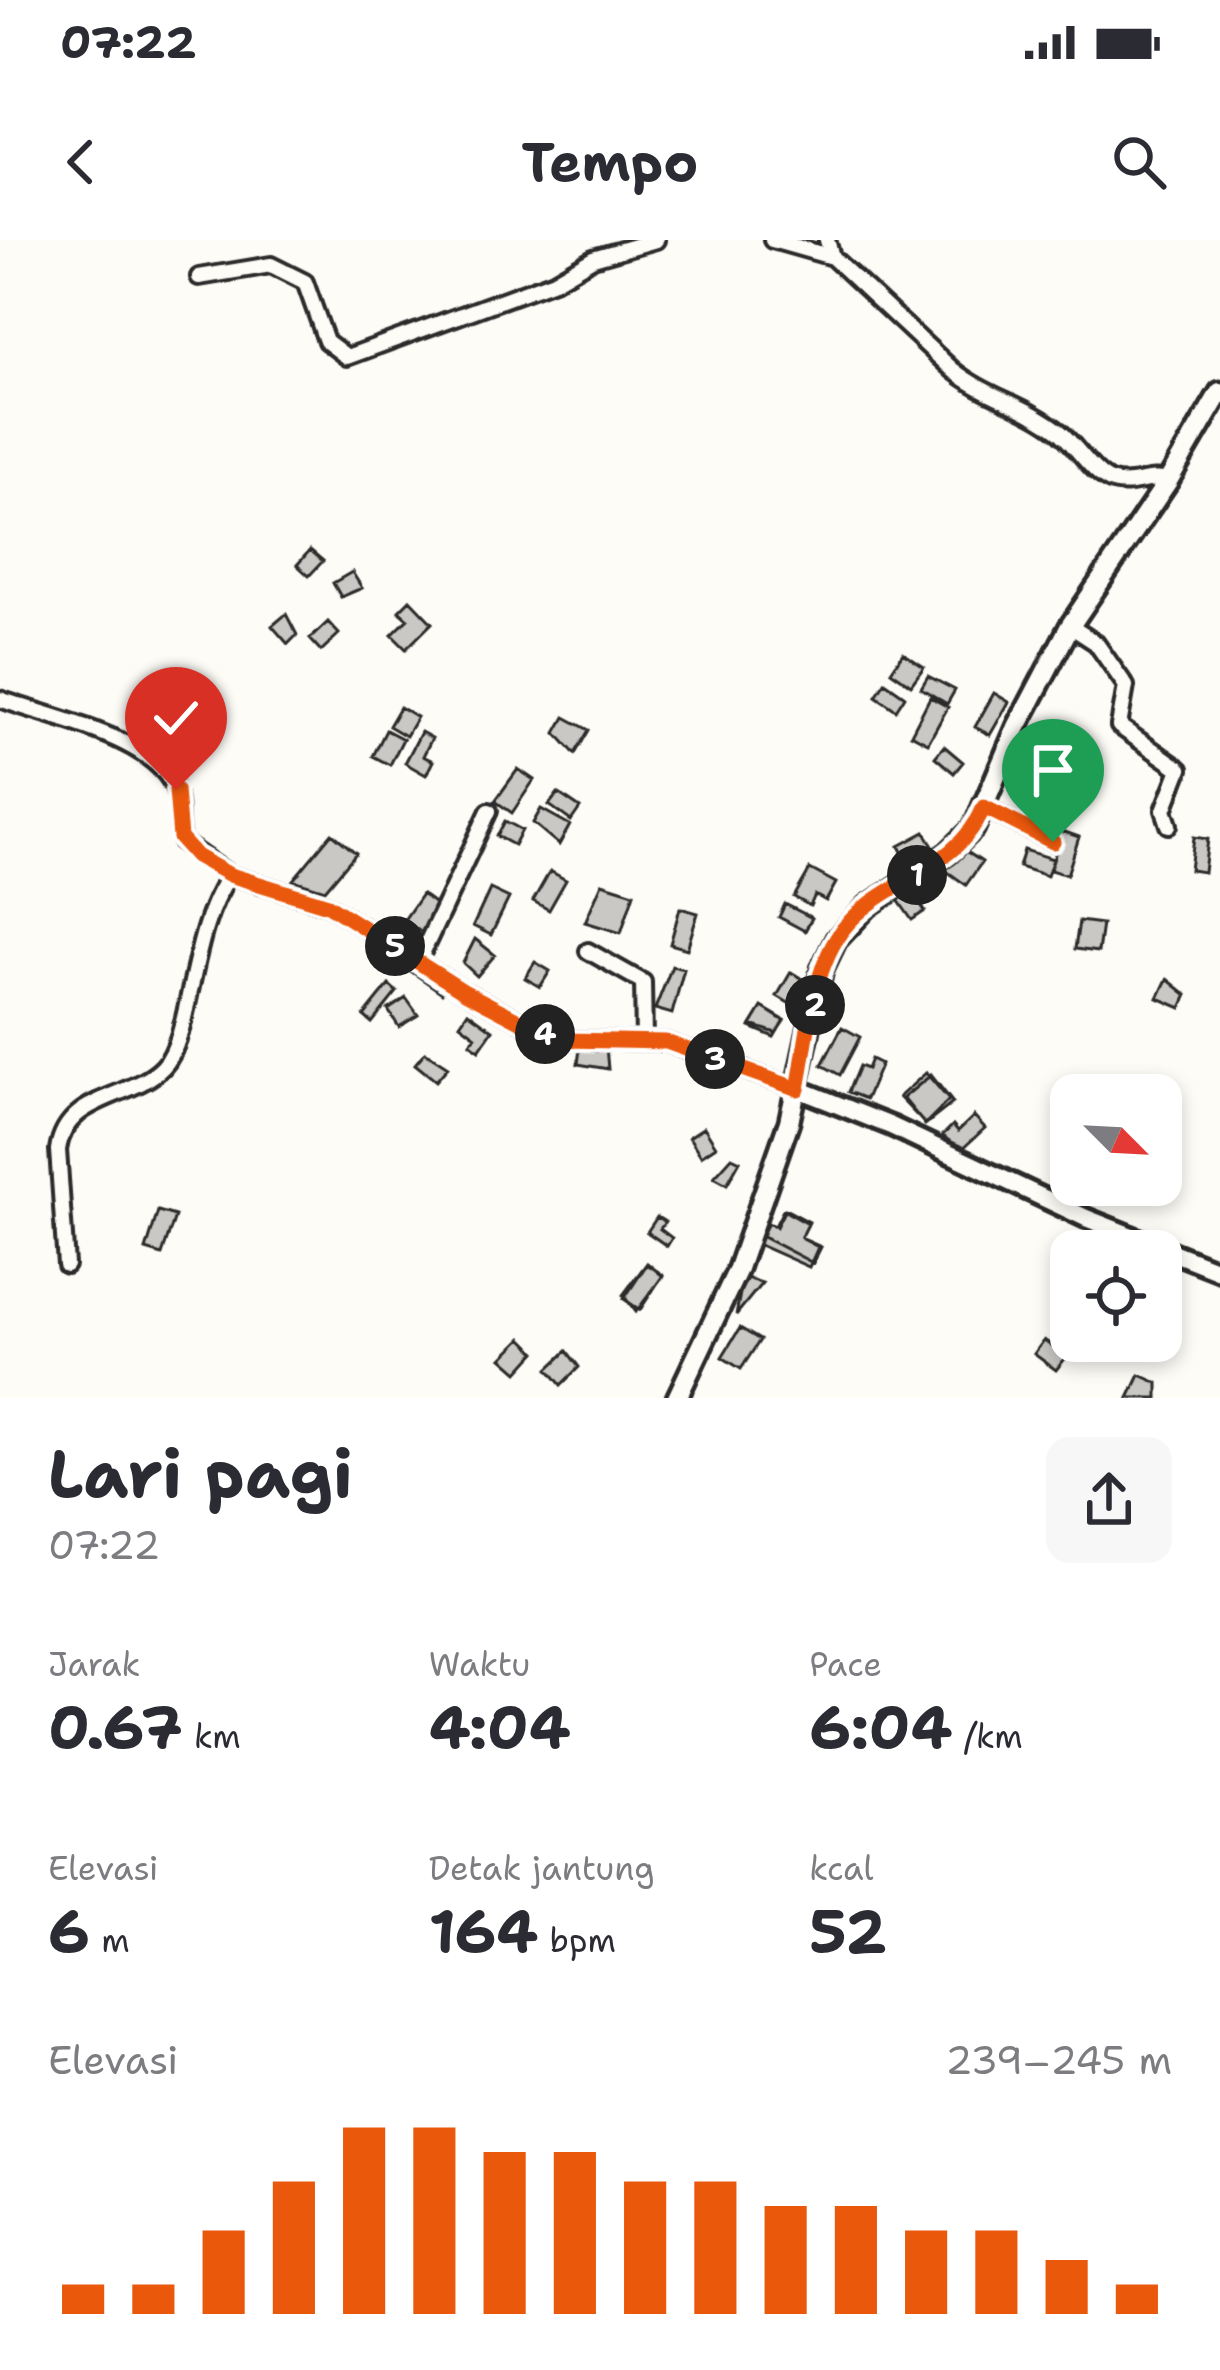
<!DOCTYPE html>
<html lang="id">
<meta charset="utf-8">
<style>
:root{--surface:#fff;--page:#f7f7f7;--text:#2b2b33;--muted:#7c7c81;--accent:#ea580c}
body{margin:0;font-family:"Shantell Sans",sans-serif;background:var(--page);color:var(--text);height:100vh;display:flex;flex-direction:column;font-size:45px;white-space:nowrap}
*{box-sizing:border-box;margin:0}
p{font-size:39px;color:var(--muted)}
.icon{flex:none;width:66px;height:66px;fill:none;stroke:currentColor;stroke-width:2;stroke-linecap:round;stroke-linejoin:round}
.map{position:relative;height:1158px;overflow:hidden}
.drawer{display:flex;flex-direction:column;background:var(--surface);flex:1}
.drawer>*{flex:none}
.needle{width:78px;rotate:114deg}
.tools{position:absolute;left:1050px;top:834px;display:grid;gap:24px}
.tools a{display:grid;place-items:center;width:132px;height:132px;border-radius:24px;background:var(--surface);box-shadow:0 6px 18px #0003;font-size:60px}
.pin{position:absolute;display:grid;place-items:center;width:102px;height:102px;color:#fff;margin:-123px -51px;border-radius:50% 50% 50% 0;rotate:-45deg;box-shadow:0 0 12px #0007}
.pin .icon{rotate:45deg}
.km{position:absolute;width:60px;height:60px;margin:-30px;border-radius:50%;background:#222;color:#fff;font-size:33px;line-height:60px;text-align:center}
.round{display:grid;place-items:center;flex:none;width:126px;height:126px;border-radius:24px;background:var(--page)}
.overview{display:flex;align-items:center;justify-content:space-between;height:204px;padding:0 48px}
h1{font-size:66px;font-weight:700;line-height:90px}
.figures{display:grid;grid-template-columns:repeat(3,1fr);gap:18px;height:204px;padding:12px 48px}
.figures div{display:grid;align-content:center}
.figures b{font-size:60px;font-weight:700}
.figures small{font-size:33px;font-weight:400}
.figures p{font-size:33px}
.chart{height:336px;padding:24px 48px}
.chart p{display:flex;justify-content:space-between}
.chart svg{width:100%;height:216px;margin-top:12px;stroke:var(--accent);stroke-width:6}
.status{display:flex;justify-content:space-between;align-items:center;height:84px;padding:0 60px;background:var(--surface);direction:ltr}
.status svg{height:33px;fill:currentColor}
header{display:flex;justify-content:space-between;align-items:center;height:156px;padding:0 48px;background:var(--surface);font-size:54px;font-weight:700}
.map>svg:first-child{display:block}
.building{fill:#c9c8c4;stroke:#2b2b2b;stroke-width:3}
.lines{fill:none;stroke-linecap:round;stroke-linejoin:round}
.minor-casing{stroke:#2b2b2b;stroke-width:22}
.tertiary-casing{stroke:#2b2b2b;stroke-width:26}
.secondary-casing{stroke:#2b2b2b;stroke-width:27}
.minor{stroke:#fdfcf7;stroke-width:14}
.tertiary{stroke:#fdfcf7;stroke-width:16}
.secondary{stroke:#fdfcf7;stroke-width:18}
.route-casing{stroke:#fff;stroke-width:24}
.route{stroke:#ea580c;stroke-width:15}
</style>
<div class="status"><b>07:22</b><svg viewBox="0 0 49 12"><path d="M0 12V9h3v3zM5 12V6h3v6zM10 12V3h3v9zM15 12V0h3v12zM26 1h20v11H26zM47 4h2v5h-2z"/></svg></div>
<header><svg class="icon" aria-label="back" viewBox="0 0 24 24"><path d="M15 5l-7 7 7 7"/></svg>Tempo<svg class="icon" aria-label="search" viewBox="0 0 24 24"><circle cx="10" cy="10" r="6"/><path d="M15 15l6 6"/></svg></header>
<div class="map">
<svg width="1220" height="1158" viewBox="0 0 1220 1158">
<rect width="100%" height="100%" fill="#fdfcf7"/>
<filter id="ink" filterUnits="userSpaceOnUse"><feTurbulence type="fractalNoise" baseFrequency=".00833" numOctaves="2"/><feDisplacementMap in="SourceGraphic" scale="24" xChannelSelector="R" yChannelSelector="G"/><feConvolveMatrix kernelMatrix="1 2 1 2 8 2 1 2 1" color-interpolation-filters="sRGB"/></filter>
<g filter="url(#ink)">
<path class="building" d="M 310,310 L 323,321 L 309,336 L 297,325 Z
M 352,332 L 362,348 L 341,357 L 333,343 Z
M 410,360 L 432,383 L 406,409 L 392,395 L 408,379 L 399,371 Z
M 286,374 L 297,395 L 288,404 L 272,386 Z
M 328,382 L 339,394 L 321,411 L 310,399 Z
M 903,413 L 924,427 L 911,445 L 891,431 Z
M 928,436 L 955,450 L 947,464 L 921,448 Z
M 885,442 L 905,456 L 896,470 L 876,456 Z
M 994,453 L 1009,462 L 990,495 L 975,487 Z
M 930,457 L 948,467 L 928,503 L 911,494 Z
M 400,467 L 417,477 L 406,496 L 389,486 Z
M 565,477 L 589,490 L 575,514 L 556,493 Z
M 386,490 L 403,499 L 390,525 L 373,516 Z
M 421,492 L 432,498 L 423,516 L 433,521 L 426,535 L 405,523 Z
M 1041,495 L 1059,509 L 1047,525 L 1038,518 L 1044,509 L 1035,503 Z
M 944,506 L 963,522 L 954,533 L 935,517 Z
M 518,529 L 534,540 L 512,573 L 495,561 Z
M 558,553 L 580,568 L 571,581 L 549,565 Z
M 541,569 L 570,585 L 559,605 L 533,583 Z
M 505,581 L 522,590 L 514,605 L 497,596 Z
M 1062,591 L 1079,597 L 1067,635 L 1050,630 Z
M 925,592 L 940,619 L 913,633 L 899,606 Z
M 332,593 L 356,613 L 325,650 L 293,640 Z
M 1194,597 L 1208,599 L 1204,632 L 1190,630 Z
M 961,608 L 982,622 L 966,645 L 945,630 Z
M 1024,610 L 1053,619 L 1047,636 L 1019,627 Z
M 810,629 L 836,643 L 826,661 L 815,655 L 810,666 L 794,657 Z
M 550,631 L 566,640 L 549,670 L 533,661 Z
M 602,643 L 634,653 L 621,693 L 585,682 Z
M 490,649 L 509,658 L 491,695 L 473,686 Z
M 911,651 L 925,671 L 912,680 L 898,660 Z
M 422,654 L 441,668 L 426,696 L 404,680 Z
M 785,664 L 812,678 L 805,691 L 779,677 Z
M 680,668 L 698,673 L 687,709 L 670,704 Z
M 1079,681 L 1102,684 L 1098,712 L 1075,709 Z
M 475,699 L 495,715 L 477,736 L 463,723 Z
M 401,700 L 454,736 L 442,753 L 396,721 L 389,710 Z
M 535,722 L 550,731 L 540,747 L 525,738 Z
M 672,726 L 684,729 L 672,774 L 655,769 Z
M 791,732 L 806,741 L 797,768 L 777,756 Z
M 1167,739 L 1187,755 L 1181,768 L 1158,758 Z
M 389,745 L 397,752 L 372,783 L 364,776 Z
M 406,758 L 418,775 L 399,787 L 388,770 Z
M 762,767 L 784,780 L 774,797 L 750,787 Z
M 762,767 L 784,781 L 776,793 L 751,785 Z
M 468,772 L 493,790 L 479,810 L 470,803 L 476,796 L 460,784 Z
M 842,787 L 860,797 L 840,835 L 822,825 Z
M 598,805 L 606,807 L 608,829 L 578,824 L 580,808 L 597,811 Z
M 425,812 L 448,827 L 436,841 L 415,824 Z
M 871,819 L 881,824 L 866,859 L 848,852 L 859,826 L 867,829 Z
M 926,833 L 949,860 L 925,884 L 899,857 Z
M 931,835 L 953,863 L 925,885 L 903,858 Z
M 974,876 L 985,888 L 959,912 L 943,895 L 953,885 L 958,891 Z
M 704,887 L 716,906 L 701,916 L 689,897 Z
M 732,917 L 740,921 L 727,944 L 714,937 Z
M 785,969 L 809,982 L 801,998 L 821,1007 L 813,1023 L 761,996 L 768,983 L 776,987 Z
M 783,970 L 808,984 L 801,998 L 818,1007 L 809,1027 L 748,1000 L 760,980 L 775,986 Z
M 158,971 L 175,976 L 162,1015 L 146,1010 Z
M 657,977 L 665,982 L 660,989 L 672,998 L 667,1006 L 647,992 Z
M 647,1023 L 663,1036 L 636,1072 L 623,1055 Z
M 647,1024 L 663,1035 L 640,1070 L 624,1059 Z
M 743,1037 L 762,1043 L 736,1075 Z
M 740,1088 L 760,1100 L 741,1129 L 722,1117 Z
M 522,1098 L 536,1112 L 518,1132 L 502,1118 Z
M 1044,1100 L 1067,1116 L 1056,1130 L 1034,1114 Z
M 567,1111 L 579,1127 L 561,1145 L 548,1129 Z
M 1140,1135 L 1158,1143 L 1158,1158 L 1129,1158 Z"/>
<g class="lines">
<defs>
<path id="minor" d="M 772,0 L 832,17 L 953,130 C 985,156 1026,165 1059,191 C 1075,204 1094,236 1113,242 C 1131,248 1149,235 1168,241
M 827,0 L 832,17
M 199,37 L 271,25 L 305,42 L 326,101 L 347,117 L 554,41 L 593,18 L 656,0
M 1070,386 L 1096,403 L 1126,446 L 1119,486 L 1180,529 L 1164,570 L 1169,585
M 0,459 C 47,477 151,496 174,547 C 182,564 176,584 182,602 L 230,635 L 328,665 L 465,752 L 545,794 L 566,800 L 666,802 L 798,849
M 984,567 L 1053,602
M 588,711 L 643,742 L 644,799
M 419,720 L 489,571
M 66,1025 L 58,910 C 66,854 131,860 163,827 C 193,796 189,690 230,635"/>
<path id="tertiary" d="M 798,849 L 891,886 L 1086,978 L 1220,1031"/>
<path id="secondary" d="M 677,1158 L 737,1031 L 789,882 L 822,729 L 836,700 L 868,666 L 947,614 L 974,588 L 1017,487 L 1070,386 L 1168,241 L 1220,152"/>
</defs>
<use href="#minor" class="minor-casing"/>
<use href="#tertiary" class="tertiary-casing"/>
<use href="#secondary" class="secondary-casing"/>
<use href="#minor" class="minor"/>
<use href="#tertiary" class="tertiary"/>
<use href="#secondary" class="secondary"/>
</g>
</g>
<g class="lines" filter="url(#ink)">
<defs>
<path id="route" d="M 176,550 L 180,598 L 196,616 L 230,635 L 328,665 L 465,752 L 545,794 L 566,800 L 666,802 L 798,849 C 808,798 811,730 844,688 C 884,639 958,630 984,567 L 1053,602"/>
</defs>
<use href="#route" class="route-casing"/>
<use href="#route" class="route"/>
</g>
</svg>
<div class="tools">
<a><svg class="needle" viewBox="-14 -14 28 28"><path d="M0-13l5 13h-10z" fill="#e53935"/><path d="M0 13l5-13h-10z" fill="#7c7c81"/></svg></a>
<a><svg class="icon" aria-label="locate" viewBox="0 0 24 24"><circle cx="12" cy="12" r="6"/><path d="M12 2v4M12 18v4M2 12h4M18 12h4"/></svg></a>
</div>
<div class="pin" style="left:1053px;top:602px;background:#1e9e55"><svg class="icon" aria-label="arrive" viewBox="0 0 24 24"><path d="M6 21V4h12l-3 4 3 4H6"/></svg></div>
<div class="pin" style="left:176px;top:550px;background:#d93025"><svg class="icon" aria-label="check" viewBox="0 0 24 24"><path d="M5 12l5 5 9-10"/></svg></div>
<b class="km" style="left:917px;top:635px">1</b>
<b class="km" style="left:815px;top:765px">2</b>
<b class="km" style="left:715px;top:819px">3</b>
<b class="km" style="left:545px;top:794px">4</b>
<b class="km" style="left:395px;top:706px">5</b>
</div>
<section class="drawer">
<div class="overview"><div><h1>Lari pagi</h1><p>07:22</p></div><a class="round"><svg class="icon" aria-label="share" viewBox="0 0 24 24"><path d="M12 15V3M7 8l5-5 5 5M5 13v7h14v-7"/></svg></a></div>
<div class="figures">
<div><p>Jarak</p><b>0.67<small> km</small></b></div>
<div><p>Waktu</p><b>4:04</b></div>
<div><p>Pace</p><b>6:04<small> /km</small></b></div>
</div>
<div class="figures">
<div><p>Elevasi</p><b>6<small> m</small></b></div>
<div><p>Detak jantung</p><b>164<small> bpm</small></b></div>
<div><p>kcal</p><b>52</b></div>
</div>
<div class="chart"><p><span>Elevasi</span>239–245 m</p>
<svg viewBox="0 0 160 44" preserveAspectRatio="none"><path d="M5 44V38M15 44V38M25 44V27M35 44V17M45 44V6M55 44V6M65 44V11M75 44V11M85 44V17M95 44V17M105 44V22M115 44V22M125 44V27M135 44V27M145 44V33M155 44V38"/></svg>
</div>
</section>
